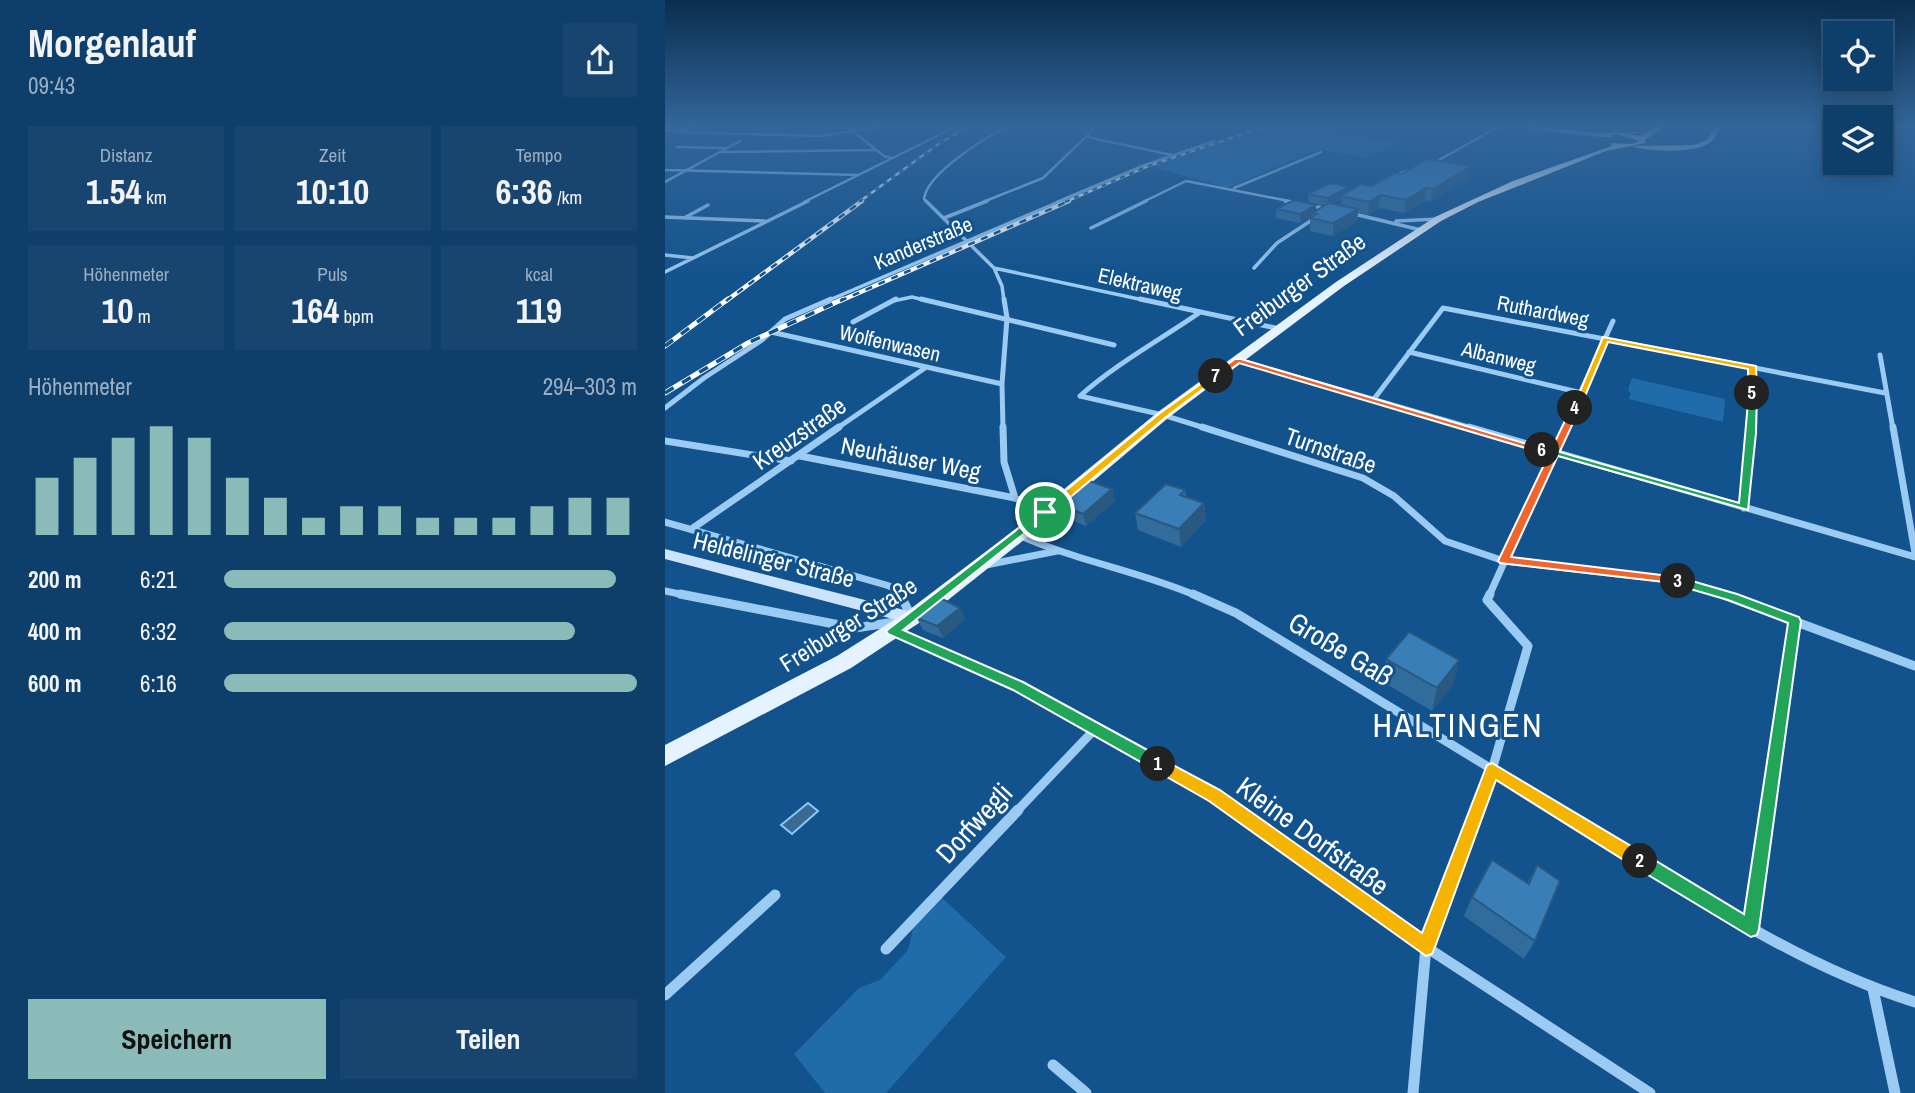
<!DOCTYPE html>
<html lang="de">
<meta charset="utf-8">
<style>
:root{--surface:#0e3e6a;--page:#174570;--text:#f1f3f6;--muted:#9baec1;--line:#2e577e;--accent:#8bbbb9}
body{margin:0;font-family:"Archivo Narrow",sans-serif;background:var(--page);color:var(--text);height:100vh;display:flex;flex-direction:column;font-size:26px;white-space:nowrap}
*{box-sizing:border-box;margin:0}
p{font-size:23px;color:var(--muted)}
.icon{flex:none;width:38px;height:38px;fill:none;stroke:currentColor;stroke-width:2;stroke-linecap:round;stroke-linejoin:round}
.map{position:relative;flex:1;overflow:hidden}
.side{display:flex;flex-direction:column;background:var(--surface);width:665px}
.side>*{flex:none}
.controls{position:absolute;left:1158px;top:21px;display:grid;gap:14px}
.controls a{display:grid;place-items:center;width:70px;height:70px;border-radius:0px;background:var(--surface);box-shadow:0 4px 18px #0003,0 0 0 2px var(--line);font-size:35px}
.pin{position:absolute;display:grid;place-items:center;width:60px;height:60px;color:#fff;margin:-30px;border:4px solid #fff;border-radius:50%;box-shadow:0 2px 7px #0007}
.km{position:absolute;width:35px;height:35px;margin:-18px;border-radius:50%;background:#222;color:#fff;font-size:19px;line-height:35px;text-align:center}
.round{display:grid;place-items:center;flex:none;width:74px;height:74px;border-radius:0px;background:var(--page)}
.overview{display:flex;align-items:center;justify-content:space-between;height:119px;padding:0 28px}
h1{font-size:38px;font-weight:700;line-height:52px}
.figures{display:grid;grid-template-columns:repeat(3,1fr);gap:10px;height:119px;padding:7px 28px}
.figures div{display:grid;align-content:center;border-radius:0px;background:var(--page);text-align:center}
.figures b{font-size:35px;font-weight:700}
.figures small{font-size:19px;font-weight:400}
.figures p{font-size:19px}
.chart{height:196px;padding:14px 28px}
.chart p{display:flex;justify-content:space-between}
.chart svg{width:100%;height:126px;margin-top:7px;stroke:var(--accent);stroke-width:6}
.action{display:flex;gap:14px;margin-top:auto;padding:14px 28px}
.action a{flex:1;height:80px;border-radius:0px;background:var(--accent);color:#111;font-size:28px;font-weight:700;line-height:80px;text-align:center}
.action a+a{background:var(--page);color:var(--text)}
ul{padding:0 28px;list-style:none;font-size:23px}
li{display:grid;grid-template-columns:112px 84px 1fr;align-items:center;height:52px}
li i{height:18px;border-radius:9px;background:var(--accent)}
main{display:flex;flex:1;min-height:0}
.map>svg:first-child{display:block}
.green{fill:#206cab}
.water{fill:#3a6a94;stroke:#8cc7f5;stroke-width:2}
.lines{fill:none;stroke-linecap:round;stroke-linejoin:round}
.street-far5{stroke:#9bcaf2;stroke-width:2.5}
.street-far4{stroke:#9bcaf2;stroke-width:3.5}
.street-far3{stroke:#9bcaf2;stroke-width:5}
.street-far2{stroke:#9bcaf2;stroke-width:7}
.street-far1{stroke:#9bcaf2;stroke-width:9}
.street{stroke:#9bcaf2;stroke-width:11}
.secondary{fill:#c9e4fc;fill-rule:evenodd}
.primary{fill:#e5f2ff;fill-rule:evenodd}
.rail-far2-casing{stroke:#fff;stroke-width:2.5}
.rail-far1-casing{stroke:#fff;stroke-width:4.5}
.rail-casing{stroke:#fff;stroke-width:5}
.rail-far2{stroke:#12538d;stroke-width:2;stroke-dasharray:5;stroke-linecap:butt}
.rail-far1{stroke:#12538d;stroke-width:2.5;stroke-dasharray:7;stroke-linecap:butt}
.rail{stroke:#12538d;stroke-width:3.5;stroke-dasharray:10;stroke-linecap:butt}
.wall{fill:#326c9d;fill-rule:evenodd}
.shaded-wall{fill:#295880}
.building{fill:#3a7eb7;stroke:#295880;stroke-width:2}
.split-1{fill:#22a559;stroke:#fff;stroke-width:2}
.split-2{fill:#f5b400;stroke:#fff;stroke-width:2}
.split-3{fill:#22a559;stroke:#fff;stroke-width:2}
.split-4{fill:#f0652b;stroke:#fff;stroke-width:2}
.split-5{fill:#f5b400;stroke:#fff;stroke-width:2}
.split-6{fill:#22a559;stroke:#fff;stroke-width:2}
.split-7{fill:#f0652b;stroke:#fff;stroke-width:2}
.split-8{fill:#f5b400;stroke:#fff;stroke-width:2}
.labels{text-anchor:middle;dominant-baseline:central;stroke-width:6;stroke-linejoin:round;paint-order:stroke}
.far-street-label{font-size:21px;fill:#fff;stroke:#12538d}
.street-label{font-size:24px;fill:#fff;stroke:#12538d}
.near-street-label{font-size:28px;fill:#fff;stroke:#12538d}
.near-quarter-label{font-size:33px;letter-spacing:2px;fill:#fff;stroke:#12538d}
</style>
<main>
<section class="side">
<div class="overview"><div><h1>Morgenlauf</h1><p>09:43</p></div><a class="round"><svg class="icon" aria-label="share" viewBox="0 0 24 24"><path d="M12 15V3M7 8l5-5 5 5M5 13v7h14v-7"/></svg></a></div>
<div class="figures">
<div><p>Distanz</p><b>1.54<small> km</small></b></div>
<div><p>Zeit</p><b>10:10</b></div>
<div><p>Tempo</p><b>6:36<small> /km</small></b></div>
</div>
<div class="figures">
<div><p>Höhenmeter</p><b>10<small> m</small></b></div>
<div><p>Puls</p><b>164<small> bpm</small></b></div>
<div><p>kcal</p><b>119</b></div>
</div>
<div class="chart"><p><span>Höhenmeter</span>294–303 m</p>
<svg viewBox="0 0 160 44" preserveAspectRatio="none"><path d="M5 44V24M15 44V17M25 44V10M35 44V6M45 44V10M55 44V24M65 44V31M75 44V38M85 44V34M95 44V34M105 44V38M115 44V38M125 44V38M135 44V34M145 44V31M155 44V31"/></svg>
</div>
<ul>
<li><b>200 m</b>6:21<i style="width:95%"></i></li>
<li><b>400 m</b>6:32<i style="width:85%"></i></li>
<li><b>600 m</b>6:16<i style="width:100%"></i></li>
</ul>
<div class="action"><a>Speichern</a><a>Teilen</a></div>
</section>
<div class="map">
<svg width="1250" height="1093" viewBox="0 0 1250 1093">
<rect width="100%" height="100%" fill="#12538d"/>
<path class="green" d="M 603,126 L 663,126 L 654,130 L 733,143 L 702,158 L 653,149 L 563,188 L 488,167 Z
M 967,378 L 1060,399 L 1058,422 L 964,399 L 966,393 L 963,390 Z
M 275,896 L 341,957 L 221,1093 L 160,1093 L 129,1054 L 194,988 L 215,980 L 243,950 L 249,924 Z"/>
<path class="water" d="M 143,803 L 153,811 L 127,834 L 116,825 Z"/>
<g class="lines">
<path class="street-far5" d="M 31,126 L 13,132 L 156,136 L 217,126
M 181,126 L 219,156 L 226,158
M 715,127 L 718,126
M 0,130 L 14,131 L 10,132
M 422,137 L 507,155
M 12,147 L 62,148
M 55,152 L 210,150
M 765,165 L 835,126
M 0,170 L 193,175
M 725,177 L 753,167
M 0,182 L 75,141
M 569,188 L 656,152
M 139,202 L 292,126
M 262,202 L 259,199 C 262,173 320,138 343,126
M 318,202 L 378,178 L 432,126
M 392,202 L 477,166 L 549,141
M 478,202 L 521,181 L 629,202"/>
<path class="street-far4" d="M 261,201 L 329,268 L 337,286 L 339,301
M 620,201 L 663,209
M 685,213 L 756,230
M 0,217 L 100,221
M 19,218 L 43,205
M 279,218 L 322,201
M 731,221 L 773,219
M 426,228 L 481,201
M 0,255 L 28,258
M 329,268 L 483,301
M 589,268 L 612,243 L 653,216
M 0,272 L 143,201
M 162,301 L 396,201
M 228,301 L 247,297 L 263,301"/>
<path class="street-far3" d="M 256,299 L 449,345
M 475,299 L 615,329
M 188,322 L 231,299
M 106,332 L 337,384
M 744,352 L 917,393
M 1215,355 L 1228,429
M 573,360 L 810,429
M 415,396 L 498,415 L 543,429
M 415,396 C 448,366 496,339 534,313
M 709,399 L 778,308 L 1220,393
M 0,408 L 39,378 L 97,340 L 120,319 L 166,299
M 171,429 L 260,368
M 338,429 L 337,384 L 342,318 L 339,299
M 899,429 L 948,321
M 1086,429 L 1088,367"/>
<path class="street-far2" d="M 338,427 L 339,462 L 350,498
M 537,427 L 698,478 L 729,496 L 780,541 L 839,561 L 1013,581 L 1062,596
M 804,427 L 1250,557
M 1228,427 L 1250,553
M 0,441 L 126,461
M 135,456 L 350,498 L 380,512
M 1079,508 L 1086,427
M 0,522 L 221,585 L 232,589 L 235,596
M 28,528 L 174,427
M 354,535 C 411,561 474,571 532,596
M 321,565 L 392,551
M 0,591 L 24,596
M 824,596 L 900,427"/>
<path class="street-far1" d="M 15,594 L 190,628 L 230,622
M 235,594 L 246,616
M 528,594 L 571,613 L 897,812
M 1056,594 L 1250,666
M 229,631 L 353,686 L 550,796 L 573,812
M 351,812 L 430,729
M 811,812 L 827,770 L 863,646 L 822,600 L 825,594
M 1103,812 L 1130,621"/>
<path class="street" d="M 570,810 L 761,947 L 985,1093
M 894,810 C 1008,880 1122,962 1250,1002
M 1086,928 L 1103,810
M 221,949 L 353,810
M 1208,989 L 1230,1093
M 0,995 L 110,895
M 388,1065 L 421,1093
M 748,1093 L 761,947 L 812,810"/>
<path class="secondary" d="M 861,126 L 936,133 L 985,132 L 948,135 L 946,138 L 863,129 Z
M 1051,126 L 1056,126 C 1052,132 1050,140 1043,144 C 1028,153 983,152 967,146 L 1029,145 L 1042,140 Z
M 0,549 L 247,612 L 252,614 L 255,618 L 252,622 L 247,624 L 0,559 Z"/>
<path class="primary" d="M 992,126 L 999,126 L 980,140 L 981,143 L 941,151 L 813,202 L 776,221 L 679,286 L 503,418 L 360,539 L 254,623 L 186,668 L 0,766 L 0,745 L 172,656 L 240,613 L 348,531 L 493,412 L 671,282 L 770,217 L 848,181 L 947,146 L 946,143 L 967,144 L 974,141 L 955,135 L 958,133 L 976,136 Z"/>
<defs>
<path id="rail-far2" d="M 194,202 L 272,145 L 304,126
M 400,202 L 481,167 L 601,126"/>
<path id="rail-far1" d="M 61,301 L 197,201
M 175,301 L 404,201"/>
<path id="rail" d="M 0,346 L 63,299
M 0,393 L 83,343 L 178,299"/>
</defs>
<use href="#rail-far2" class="rail-far2-casing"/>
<use href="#rail-far1" class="rail-far1-casing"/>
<use href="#rail" class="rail-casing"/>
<use href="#rail-far2" class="rail-far2"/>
<use href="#rail-far1" class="rail-far1"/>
<use href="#rail" class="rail"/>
</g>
<path class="wall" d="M 806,166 L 804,178 L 766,202 L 760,201 L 740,213 L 714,208 L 703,215 L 693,213 L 692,221 L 668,236 L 645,231 L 645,218 L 647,215 L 635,223 L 611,218 L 611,209 L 651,205 L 651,211 L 660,206 L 643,202 L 643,194 L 684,187 L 683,192 L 706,186 L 736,174 ZM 676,199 L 676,205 L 667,204 Z
M 447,489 L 450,501 L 421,526 L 396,516 L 393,504 Z
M 520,490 L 521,497 L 539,503 L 541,520 L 516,547 L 473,530 L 470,513 Z
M 295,608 L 300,619 L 278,638 L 258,630 L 252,618 Z
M 721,659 L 789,683 L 767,711 L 718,682 Z
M 872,865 L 870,941 L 859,959 L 799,916 L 807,897 L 862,883 Z"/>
<path class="shaded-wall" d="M 806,166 L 804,178 L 766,202 L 768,189 Z
M 684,187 L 683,195 L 676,196 L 676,199 L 662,206 L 663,198 Z
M 761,188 L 760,201 L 740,213 L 741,200 Z
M 715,195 L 714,208 L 703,215 L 704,202 Z
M 651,205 L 651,213 L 647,213 L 647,215 L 635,223 L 635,214 Z
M 693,209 L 692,221 L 668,236 L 668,223 Z
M 447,489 L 450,501 L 421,526 L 418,514 Z
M 539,503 L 541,520 L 516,547 L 514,529 Z
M 295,608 L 300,619 L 278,638 L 272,626 Z
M 794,660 L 789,683 L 767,711 L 772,688 Z"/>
<path class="building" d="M 763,159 L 806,166 L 768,189 L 761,188 L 741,200 L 715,195 L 704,202 L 676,196 L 696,184 L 706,186 L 730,173 L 736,174 Z
M 665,183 L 684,187 L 663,198 L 643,194 Z
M 629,200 L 651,205 L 635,214 L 611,209 Z
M 664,203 L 693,209 L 668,223 L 645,218 L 652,214 L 647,213 Z
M 422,480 L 447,489 L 418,514 L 393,504 Z
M 501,484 L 520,490 L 515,495 L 539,503 L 514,529 L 470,513 Z
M 277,599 L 295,608 L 272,626 L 252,618 Z
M 744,632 L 794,660 L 772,688 L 721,659 Z
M 827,860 L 864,884 L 872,865 L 895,881 L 870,941 L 807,897 Z"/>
<linearGradient id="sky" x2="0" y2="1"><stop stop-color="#0a2e4e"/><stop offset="0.45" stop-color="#33669a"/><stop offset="1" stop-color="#33669a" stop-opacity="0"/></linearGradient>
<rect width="1250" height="279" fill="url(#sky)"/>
<path class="split-1" d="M 377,510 L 386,512 L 238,630 L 358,682 L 499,759 L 501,764 L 499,769 L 488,769 L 348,690 L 223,634 L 221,631 Z"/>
<path class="split-2" d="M 493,757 L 555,790 L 757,933 L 820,770 L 822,765 L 827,763 L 981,855 L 984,861 L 981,867 L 975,869 L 970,867 L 831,780 L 770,947 L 767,954 L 761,956 L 544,801 L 488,769 L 486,764 Z"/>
<path class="split-3" d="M 1013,577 L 1072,594 L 1134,617 L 1136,621 L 1094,929 L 1092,935 L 1086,937 L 970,867 L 967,861 L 970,855 L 975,852 L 981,855 L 1079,914 L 1123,623 L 1063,600 L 1008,584 L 1007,581 Z"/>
<path class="split-4" d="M 907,406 L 915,408 L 846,557 L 1013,577 L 1019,581 L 1017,584 L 835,563 L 833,561 Z"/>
<path class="split-5" d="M 938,337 L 1091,366 L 1092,393 L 1087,395 L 1083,393 L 1083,369 L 943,342 L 915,408 L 907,410 Z"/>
<path class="split-6" d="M 1084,391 L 1092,393 L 1091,433 L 1083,510 L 872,450 L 881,448 L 1074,503 Z"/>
<path class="split-7" d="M 570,359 L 576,359 L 882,450 L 874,452 L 574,363 L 554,378 L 548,378 L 548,375 Z"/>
<path class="split-8" d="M 548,375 L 555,376 L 501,417 L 384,515 L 377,515 L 377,510 L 495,413 Z"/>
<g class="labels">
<g class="far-street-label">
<text transform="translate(258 243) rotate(-23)">Kanderstraße</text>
<text transform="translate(475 284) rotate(13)">Elektraweg</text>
<text transform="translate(878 311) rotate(11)">Ruthardweg</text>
<text transform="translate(225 343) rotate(13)">Wolfenwasen</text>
<text transform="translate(834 357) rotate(14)">Albanweg</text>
</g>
<g class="street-label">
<text transform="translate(634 284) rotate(-36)">Freiburger Straße</text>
<text transform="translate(134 433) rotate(-35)">Kreuzstraße</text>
<text transform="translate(666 450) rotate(19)">Turnstraße</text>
<text transform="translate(246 458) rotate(11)">Neuhäuser Weg</text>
<text transform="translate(109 559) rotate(14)">Heldelinger Straße</text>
<text transform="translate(183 624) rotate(-32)">Freiburger Straße</text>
</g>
<g class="near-street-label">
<text transform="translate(676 649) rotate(31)">Große Gaß</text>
<text transform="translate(309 823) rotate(-47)">Dorfwegli</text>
<text transform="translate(648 836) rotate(36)">Kleine Dorfstraße</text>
</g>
<g class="near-quarter-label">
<text x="793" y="725">HALTINGEN</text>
</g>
</g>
</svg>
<div class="controls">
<a><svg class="icon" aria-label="locate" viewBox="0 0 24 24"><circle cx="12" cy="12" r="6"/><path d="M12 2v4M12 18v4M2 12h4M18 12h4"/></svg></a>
<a><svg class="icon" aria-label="layers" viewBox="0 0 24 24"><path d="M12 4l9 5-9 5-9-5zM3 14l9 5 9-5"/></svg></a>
</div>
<div class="pin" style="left:380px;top:512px;background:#1e9e55"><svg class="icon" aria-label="arrive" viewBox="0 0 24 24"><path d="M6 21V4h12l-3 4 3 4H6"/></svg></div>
<b class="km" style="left:493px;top:764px">1</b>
<b class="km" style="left:975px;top:861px">2</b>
<b class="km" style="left:1013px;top:581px">3</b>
<b class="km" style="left:910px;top:408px">4</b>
<b class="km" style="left:1087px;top:393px">5</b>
<b class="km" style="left:877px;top:450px">6</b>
<b class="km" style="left:551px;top:376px">7</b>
</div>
</main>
